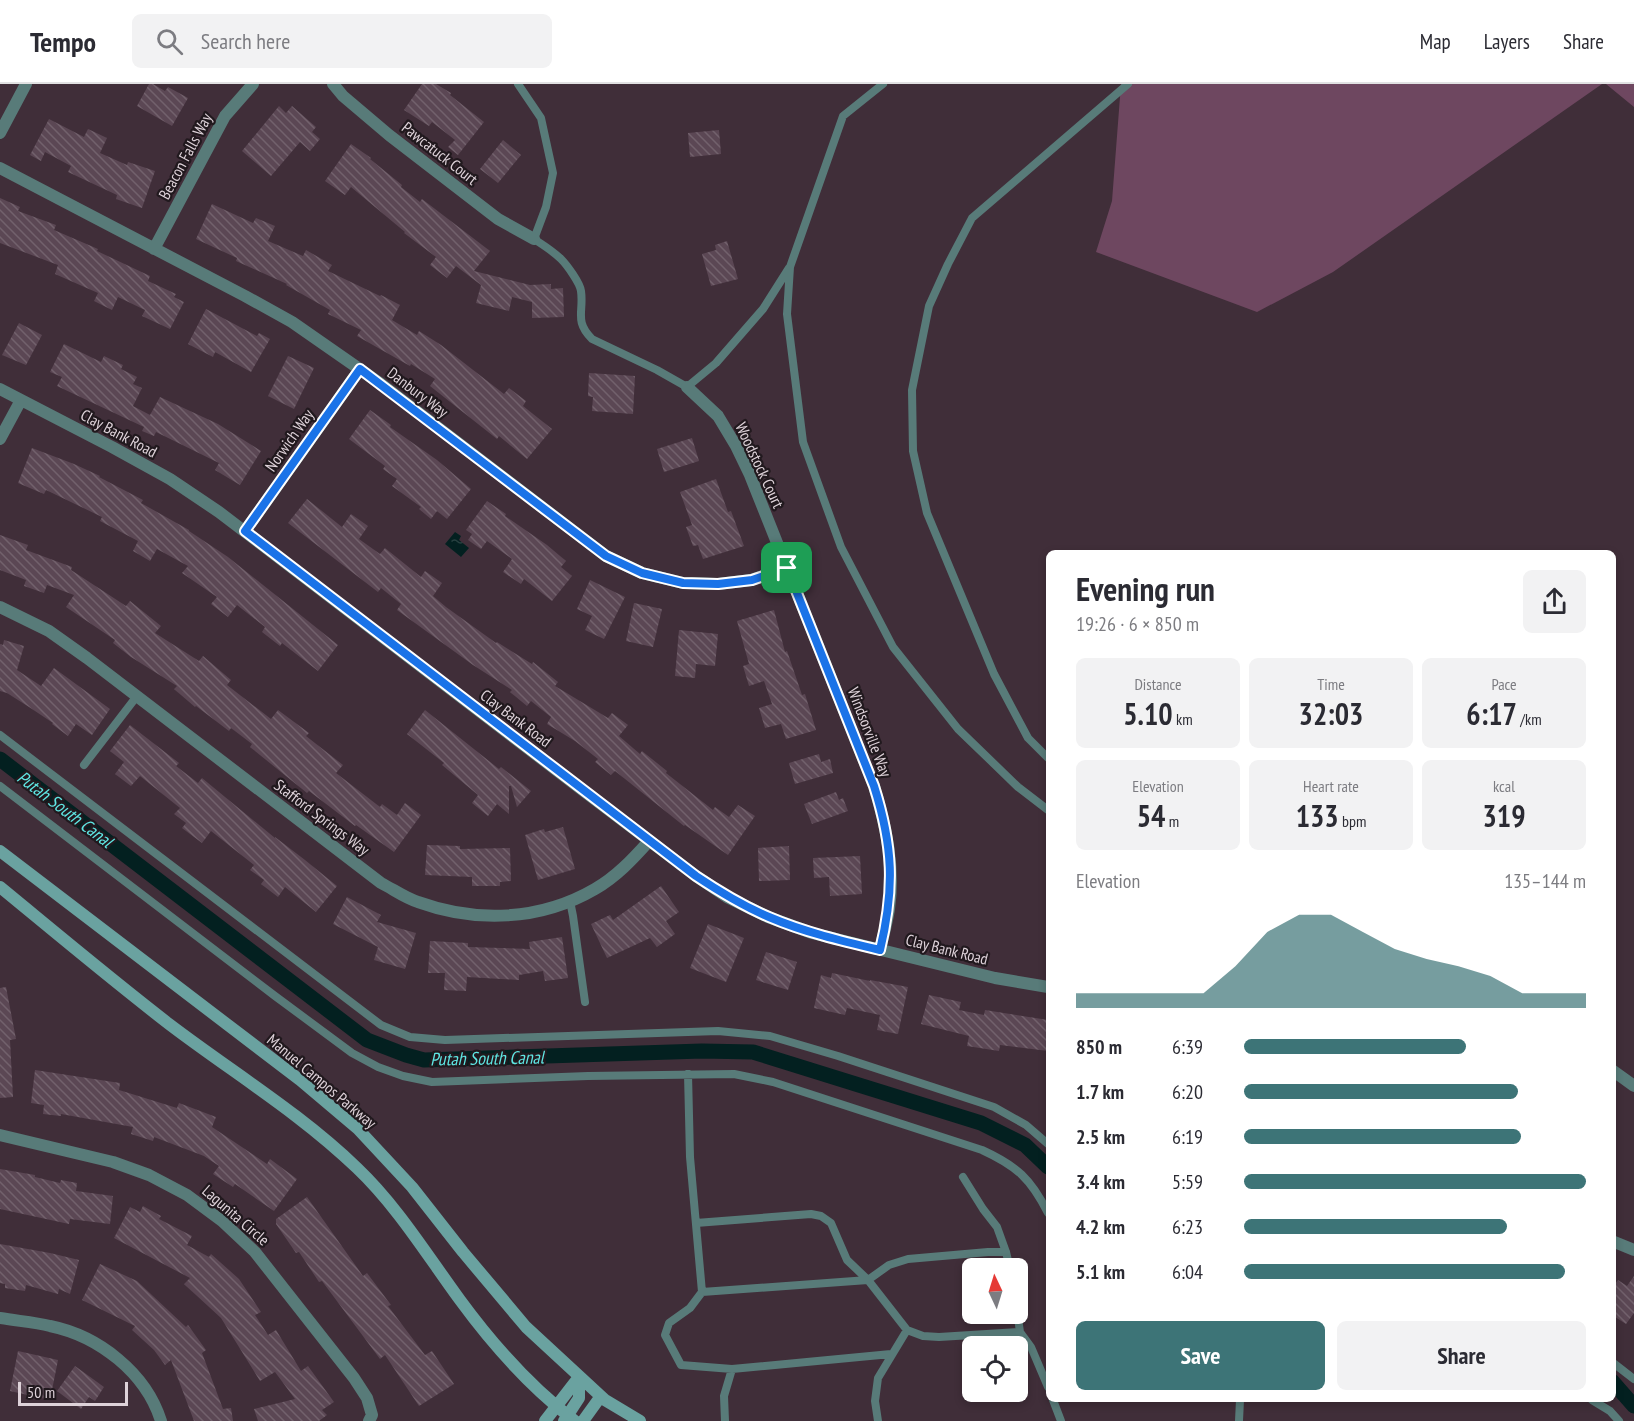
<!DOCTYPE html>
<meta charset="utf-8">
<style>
:root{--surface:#fff;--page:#f2f2f3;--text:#2b2b33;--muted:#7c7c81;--line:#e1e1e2;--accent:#3d7477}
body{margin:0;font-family:"PT Sans Narrow",sans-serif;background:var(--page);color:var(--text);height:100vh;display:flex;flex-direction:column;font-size:22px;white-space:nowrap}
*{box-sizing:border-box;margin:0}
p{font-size:20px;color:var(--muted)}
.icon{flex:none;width:33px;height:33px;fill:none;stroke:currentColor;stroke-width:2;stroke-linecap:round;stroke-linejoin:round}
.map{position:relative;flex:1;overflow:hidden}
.sheet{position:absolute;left:1046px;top:466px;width:570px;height:852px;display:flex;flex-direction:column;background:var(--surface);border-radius:9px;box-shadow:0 3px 9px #0003}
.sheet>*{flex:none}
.needle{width:39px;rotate:356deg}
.fabs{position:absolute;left:962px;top:1174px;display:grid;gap:12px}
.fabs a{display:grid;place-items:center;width:66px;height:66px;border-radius:9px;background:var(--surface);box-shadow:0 3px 9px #0003;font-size:30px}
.scale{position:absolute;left:18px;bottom:15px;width:110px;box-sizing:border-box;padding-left:6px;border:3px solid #ded2d9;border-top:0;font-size:16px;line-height:21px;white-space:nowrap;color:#ded2d9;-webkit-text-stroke:4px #21191e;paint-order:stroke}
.pin{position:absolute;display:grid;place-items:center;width:51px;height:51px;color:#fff;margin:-26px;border-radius:12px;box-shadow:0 3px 9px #0006}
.round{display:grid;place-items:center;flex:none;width:63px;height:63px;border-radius:9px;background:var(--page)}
.head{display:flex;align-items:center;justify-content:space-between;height:102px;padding:0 30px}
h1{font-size:33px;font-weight:800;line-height:45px}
.stats{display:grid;grid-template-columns:repeat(3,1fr);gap:9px;height:102px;padding:6px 30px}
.stats div{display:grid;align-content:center;border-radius:9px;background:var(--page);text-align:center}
.stats b{font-size:30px;font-weight:800}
.stats small{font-size:16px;font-weight:400}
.stats p{font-size:16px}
.chart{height:168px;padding:12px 30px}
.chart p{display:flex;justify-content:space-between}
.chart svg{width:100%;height:108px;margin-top:6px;fill:var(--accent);opacity:.7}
.primary-button{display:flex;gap:12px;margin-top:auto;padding:12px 30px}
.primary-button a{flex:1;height:69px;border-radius:9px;background:var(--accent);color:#fff;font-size:24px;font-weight:800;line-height:69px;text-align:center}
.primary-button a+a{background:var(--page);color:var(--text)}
ul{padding:0 30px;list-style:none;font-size:20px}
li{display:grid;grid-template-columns:96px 72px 1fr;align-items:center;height:45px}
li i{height:15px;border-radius:8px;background:var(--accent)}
header{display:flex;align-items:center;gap:36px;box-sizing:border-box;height:84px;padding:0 30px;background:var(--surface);border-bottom:2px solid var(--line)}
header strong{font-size:28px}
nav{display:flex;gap:33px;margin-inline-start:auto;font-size:21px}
.search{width:420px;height:54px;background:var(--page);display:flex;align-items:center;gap:15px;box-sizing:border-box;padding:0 21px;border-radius:9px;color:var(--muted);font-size:22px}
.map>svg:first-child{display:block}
.green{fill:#6e4760}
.water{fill:url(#water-ripples)}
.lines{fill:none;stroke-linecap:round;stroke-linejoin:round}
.canal{stroke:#032020;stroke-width:15}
.building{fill:url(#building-back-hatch)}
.lane{stroke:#587b79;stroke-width:8}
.street{stroke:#587b79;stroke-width:12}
.secondary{stroke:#6aa2a0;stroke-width:12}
.route-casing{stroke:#fff;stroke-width:12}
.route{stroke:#1a73e8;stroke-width:8}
.labels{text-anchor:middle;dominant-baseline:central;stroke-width:4.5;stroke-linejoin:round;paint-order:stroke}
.street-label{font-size:16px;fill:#ded2d9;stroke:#21191e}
.water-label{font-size:18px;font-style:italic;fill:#5fe6e3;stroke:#21191e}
</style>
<header>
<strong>Tempo</strong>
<div class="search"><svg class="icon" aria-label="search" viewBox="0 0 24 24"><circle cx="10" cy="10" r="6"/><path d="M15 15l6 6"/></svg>Search here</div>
<nav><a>Map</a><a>Layers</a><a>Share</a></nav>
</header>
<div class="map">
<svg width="1634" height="1337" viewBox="0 0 1634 1337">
<defs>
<pattern id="water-ripples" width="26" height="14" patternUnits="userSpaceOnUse" patternTransform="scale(1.5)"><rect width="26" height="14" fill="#032020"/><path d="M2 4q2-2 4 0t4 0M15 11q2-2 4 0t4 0" fill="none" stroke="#274040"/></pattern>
<pattern id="building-back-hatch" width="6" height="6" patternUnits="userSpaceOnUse" patternTransform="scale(1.5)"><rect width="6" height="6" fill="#5b4754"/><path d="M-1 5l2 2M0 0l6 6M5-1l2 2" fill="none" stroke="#72616c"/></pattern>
</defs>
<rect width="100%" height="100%" fill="#402e39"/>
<path class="green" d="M 1121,0 L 1602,0 L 1333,188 L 1257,228 L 1096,168 L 1112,117 Z
M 1606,0 L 1634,0 L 1634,23 Z"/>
<path class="water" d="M 455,448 L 461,452 L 459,456 L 469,464 L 461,473 L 445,460 Z"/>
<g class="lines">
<path class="canal" d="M 0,675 L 367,956 L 406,971 L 424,976 L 702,967 L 753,968 L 981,1039 L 1025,1061 L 1048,1083
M 1612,1297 L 1634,1322"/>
</g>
<path class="building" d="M 149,0 L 153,0 L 165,7 L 168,3 L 188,14 L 172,42 L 137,22 Z
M 422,0 L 436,0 L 451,9 L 450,11 L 484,38 L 458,71 L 448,63 L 455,56 L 432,38 L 429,42 L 404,26 Z
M 279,22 L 286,29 L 292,22 L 316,43 L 312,48 L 320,55 L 310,67 L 300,58 L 271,92 L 242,67 Z
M 49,35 L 84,53 L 88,45 L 107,54 L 100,69 L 127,81 L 128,78 L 155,87 L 142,124 L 116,115 L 117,111 L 68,88 L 71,82 L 45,68 L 41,77 L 30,71 Z
M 719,46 L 721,70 L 690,73 L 688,49 Z
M 503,56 L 521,71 L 498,99 L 480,85 Z
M 351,60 L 371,74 L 370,75 L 402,101 L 401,103 L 420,118 L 422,115 L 490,167 L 474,187 L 530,201 L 551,200 L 551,205 L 563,204 L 564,233 L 532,234 L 532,218 L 512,213 L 509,227 L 476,219 L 481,201 L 456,182 L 447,194 L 430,181 L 436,173 L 404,149 L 405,148 L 351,103 L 345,111 L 325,97 Z
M 0,114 L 20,123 L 18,127 L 56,141 L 54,146 L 98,165 L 97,167 L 150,192 L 148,197 L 176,210 L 174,213 L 184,218 L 170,245 L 142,232 L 145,226 L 118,213 L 112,226 L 94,217 L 98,209 L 55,190 L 58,181 L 0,159 Z
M 212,120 L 253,139 L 256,134 L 275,142 L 268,157 L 303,172 L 306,166 L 332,181 L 328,187 L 380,212 L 381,211 L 400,221 L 392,236 L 417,251 L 419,247 L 441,261 L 504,310 L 509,304 L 526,317 L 523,322 L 552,345 L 527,375 L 499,352 L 497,355 L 430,302 L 435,295 L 411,280 L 410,282 L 357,252 L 361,246 L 328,230 L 330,226 L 286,201 L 287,200 L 236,177 L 237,174 L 196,155 Z
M 727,157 L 738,195 L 711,202 L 702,170 L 716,166 L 715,161 Z
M 206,225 L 257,252 L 259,249 L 270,255 L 251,288 L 215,268 L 213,273 L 188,260 Z
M 19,239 L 42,251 L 26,281 L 2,271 Z
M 64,260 L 101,278 L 104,272 L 123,281 L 121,285 L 137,293 L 133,300 L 142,304 L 133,322 L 150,331 L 160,313 L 218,340 L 261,367 L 240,401 L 215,386 L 219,379 L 156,348 L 154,352 L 142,347 L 144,343 L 57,302 L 62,293 L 50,288 Z
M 288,272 L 314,284 L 294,325 L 268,312 Z
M 589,289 L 635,292 L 633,330 L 592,327 L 593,313 L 588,312 Z
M 370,326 L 391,341 L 390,343 L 437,376 L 471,405 L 447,435 L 437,427 L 431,435 L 419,425 L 421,423 L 392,402 L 397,395 L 383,385 L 385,382 L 349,355 Z
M 692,354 L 699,377 L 664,388 L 657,365 Z
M 32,364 L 74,380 L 100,392 L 99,393 L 143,416 L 141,419 L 189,446 L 189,447 L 228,473 L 338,561 L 318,587 L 282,559 L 280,562 L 262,548 L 265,543 L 237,521 L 228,533 L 211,520 L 217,513 L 182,489 L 188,482 L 157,465 L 150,477 L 133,467 L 138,457 L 100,437 L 102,433 L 46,406 L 44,410 L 18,399 Z
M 716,395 L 728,428 L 731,427 L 744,462 L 703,475 L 698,461 L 693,462 L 686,443 L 692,441 L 680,408 Z
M 307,415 L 342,443 L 351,430 L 368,442 L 359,455 L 380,470 L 385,464 L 421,493 L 425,487 L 442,499 L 433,512 L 446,523 L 496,559 L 497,558 L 532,580 L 533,578 L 558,598 L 555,602 L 608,634 L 612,629 L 628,641 L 619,652 L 640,670 L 642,667 L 667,687 L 666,689 L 713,726 L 715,723 L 729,733 L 738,721 L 755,732 L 728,771 L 685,741 L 684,742 L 615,687 L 611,691 L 595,678 L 598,675 L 575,657 L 547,640 L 551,633 L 531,617 L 527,622 L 510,608 L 512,606 L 473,581 L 397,526 L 401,520 L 381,504 L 378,508 L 288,439 Z
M 487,417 L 506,430 L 505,432 L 547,461 L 566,477 L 561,483 L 572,492 L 552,517 L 524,495 L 521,500 L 503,488 L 512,475 L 487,457 L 481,465 L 468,456 L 472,450 L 466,446 Z
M 0,451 L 28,461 L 26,466 L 72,483 L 71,486 L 126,522 L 130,517 L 161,542 L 155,549 L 199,577 L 203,572 L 231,596 L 227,601 L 271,635 L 278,626 L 309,649 L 306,652 L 343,681 L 336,689 L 380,723 L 382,720 L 397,731 L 405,719 L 421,731 L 394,768 L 356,741 L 355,742 L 309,707 L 307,709 L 250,663 L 252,660 L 231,644 L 229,647 L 196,622 L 195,623 L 174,605 L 177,602 L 131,573 L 113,559 L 115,556 L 66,523 L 74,511 L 47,501 L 44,509 L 24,502 L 26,496 L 0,486 Z
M 590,496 L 625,513 L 604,555 L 585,546 L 592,532 L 577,525 Z
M 634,519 L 662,525 L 653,563 L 626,557 Z
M 774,526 L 785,568 L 787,567 L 802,611 L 805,610 L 816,646 L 786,655 L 781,640 L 765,644 L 759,624 L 772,620 L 764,597 L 749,602 L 743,582 L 749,580 L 737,537 Z
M 679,546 L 718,550 L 715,582 L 696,580 L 695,594 L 675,592 Z
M 4,556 L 24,562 L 17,586 L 41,602 L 54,584 L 110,625 L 92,651 L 76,640 L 68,652 L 52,640 L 53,639 L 29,623 L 7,609 L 0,607 L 0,560 L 3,561 Z
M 425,626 L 499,685 L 501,683 L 531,707 L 517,723 L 511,702 L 509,702 L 509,730 L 497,720 L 488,732 L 472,719 L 478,711 L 442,681 L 444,679 L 407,650 Z
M 130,641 L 179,679 L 176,682 L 198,699 L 202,694 L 275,754 L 275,753 L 305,776 L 337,802 L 316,828 L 285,803 L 278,813 L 261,800 L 264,796 L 250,786 L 254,781 L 211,747 L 202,759 L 182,744 L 186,739 L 174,730 L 180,724 L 140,692 L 131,702 L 115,690 L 124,678 L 110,667 Z
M 819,670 L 821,678 L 830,675 L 833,689 L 795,700 L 789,679 Z
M 836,708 L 839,716 L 843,714 L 848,727 L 812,740 L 804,720 Z
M 563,743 L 575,785 L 538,796 L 525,751 L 544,745 L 545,748 Z
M 427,761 L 460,762 L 460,765 L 510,764 L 511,797 L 500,798 L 500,802 L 472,802 L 472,793 L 425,791 Z
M 789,762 L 790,796 L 759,797 L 758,764 Z
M 860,772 L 862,810 L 830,812 L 829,793 L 814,794 L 813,774 Z
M 661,802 L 679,828 L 666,837 L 675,850 L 657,863 L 650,854 L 607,874 L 591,840 L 610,831 L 613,836 Z
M 347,813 L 381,831 L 377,838 L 416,849 L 405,885 L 374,876 L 378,863 L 333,840 Z
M 708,840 L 744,854 L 726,898 L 690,884 Z
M 562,853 L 568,894 L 545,897 L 543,887 L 519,891 L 519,896 L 467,893 L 466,907 L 444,906 L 445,889 L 428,889 L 430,857 L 468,859 L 468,863 L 530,865 L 529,858 Z
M 766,868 L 797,878 L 788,906 L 756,896 Z
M 832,889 L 870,897 L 870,896 L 908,903 L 898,950 L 877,946 L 880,931 L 847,924 L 845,931 L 814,924 L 821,891 L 831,894 Z
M 6,903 L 16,955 L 10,956 L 13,1013 L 0,1014 L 0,904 Z
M 929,911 L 961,918 L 959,926 L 984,931 L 985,926 L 1048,936 L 1048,967 L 1000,961 L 999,967 L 967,962 L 969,952 L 921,940 Z
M 35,986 L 120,999 L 119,1006 L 177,1024 L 179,1019 L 216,1033 L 212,1043 L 267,1080 L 270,1075 L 297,1095 L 274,1127 L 235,1100 L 233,1103 L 213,1090 L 219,1082 L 204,1072 L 154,1053 L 153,1057 L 131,1050 L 133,1043 L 61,1030 L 61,1032 L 43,1030 L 44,1021 L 31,1019 Z
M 0,1085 L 35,1091 L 35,1093 L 60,1099 L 61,1096 L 77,1099 L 76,1107 L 113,1112 L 110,1140 L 70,1135 L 69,1140 L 0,1125 Z
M 307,1113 L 363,1192 L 367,1189 L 391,1221 L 388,1222 L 425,1271 L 432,1267 L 454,1300 L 419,1322 L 385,1271 L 380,1275 L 322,1197 L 319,1198 L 299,1168 L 296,1169 L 276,1140 L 276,1135 Z
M 143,1122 L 161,1132 L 159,1135 L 192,1152 L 187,1161 L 209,1173 L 211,1170 L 239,1195 L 261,1228 L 255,1231 L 268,1251 L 276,1246 L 301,1287 L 308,1282 L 334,1318 L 322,1326 L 327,1331 L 319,1337 L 258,1337 L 254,1325 L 295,1315 L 275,1288 L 260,1297 L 221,1234 L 184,1200 L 190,1194 L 114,1154 L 130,1123 L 140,1128 Z
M 0,1160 L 50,1169 L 79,1176 L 70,1210 L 59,1205 L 58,1210 L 26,1201 L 25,1207 L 5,1204 L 5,1200 L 0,1199 Z
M 100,1180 L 137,1197 L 186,1243 L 188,1241 L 206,1266 L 202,1269 L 223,1325 L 231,1324 L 233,1337 L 194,1337 L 171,1276 L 165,1281 L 154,1266 L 132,1246 L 135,1242 L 82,1216 Z
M 1634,1192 L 1634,1229 L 1626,1240 L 1612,1231 L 1612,1204 L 1618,1196 L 1627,1202 Z
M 18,1267 L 58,1276 L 50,1316 L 10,1307 Z
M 75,1282 L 104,1303 L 95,1317 L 89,1313 L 81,1325 L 57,1307 Z"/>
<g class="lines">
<path class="lane" d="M 518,0 L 541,34 L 553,89 L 546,123 L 534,155 C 543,161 553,167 561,175 C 567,181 580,199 581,207 C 584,228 574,237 592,255 L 657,286 L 687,303 L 716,279 L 763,225 L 789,184
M 883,0 L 843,32 L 790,183 L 787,230 L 803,358 L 841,463 L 893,563 L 958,645 L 1018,703 L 1048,726
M 0,651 L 381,941 L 410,953 L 445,956 L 718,947 L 770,952 L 838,972 L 994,1023 L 1026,1041 L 1048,1060
M 1048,674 L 1028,654 L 994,590 L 927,429 L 913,367 L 912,306 L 929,222 L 948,180 L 972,134 L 1128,0
M 84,681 L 137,612
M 0,702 L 275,912 L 352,969 L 378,983 L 403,992 L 432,998 L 588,992 L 734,990 L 773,998 L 982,1066 C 1017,1082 1031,1095 1048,1129
M 570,817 L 573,832 L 585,918
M 688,990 L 690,1073 L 702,1208 L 690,1224 L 669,1239 L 665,1251 L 681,1281 L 732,1285 L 891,1270
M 963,1093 L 983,1125 L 997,1143 L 1006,1168 L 1010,1185
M 696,1139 L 811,1130 L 821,1132 L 831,1139 L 847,1176 L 868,1196 L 907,1246 L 923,1252 L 939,1253 L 1020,1248
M 702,1208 L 868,1196 L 889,1181 L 908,1175 L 988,1168 L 1006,1168
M 1017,1227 L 1020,1248 L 1031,1263 L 1048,1303
M 1612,1278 L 1634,1295
M 1053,1316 L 1061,1337
M 1592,1316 L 1610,1327 L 1619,1337
M 725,1337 L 724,1312 L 732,1285
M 878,1337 L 875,1317 L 878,1294 L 907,1246
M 1239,1337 L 1240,1316"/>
<path class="street" d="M 333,0 L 343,12 L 389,51 L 498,135 L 534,155
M 0,49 L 26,0
M 0,84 L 245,212 L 292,238 L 381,300 L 606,472 L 642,489 L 683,499 L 718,500 L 751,496 L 787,484
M 154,165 L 225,32 L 253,0
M 687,303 L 718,332 L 736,362 L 750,391 L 874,702 C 886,742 895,783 889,825 C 887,839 883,852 880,866
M 0,305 L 112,363 L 170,395 L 219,428 L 581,705 L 696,792 L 727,813 L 768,833 L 812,849 L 995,894 L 1048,903
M 0,355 L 21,316
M 245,447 L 360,285
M 0,523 L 49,547 L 87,574 L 381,799 C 393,805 405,814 418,818 C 476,839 540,837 595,805 C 616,793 633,775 649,757
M 1612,986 L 1634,1002
M 0,1051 L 113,1078 L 149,1091 L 187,1111 L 222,1137 L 255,1168 L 354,1294 L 367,1314 L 372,1331 L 369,1337
M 1612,1157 L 1634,1166
M 0,1234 C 17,1237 34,1238 50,1242 C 99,1252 146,1289 161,1337"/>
<path class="secondary" d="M 0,767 L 300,996 L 358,1045 L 412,1103 L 463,1168 L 526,1243 L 605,1316 L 640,1337
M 0,803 C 56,849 112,896 169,940 C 232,988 300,1029 357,1084 C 397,1122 427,1171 460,1216 C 493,1261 530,1303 575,1337
M 545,1337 L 579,1293
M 564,1337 L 579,1314 L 579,1293
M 583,1337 L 601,1312"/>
</g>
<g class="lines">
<defs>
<path id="route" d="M 360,285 L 606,472 L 642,489 L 683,499 L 718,500 L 752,496 L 787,484 L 874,702 C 893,762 895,804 880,866 C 842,857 804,848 769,833 C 743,822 720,808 696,792 L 245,447 Z"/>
</defs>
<use href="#route" class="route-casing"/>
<use href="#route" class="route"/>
</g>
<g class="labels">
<g class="street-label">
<text transform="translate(440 69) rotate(38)">Pawcatuck Court</text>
<text transform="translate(185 72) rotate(-62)">Beacon Falls Way</text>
<text transform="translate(418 308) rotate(37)">Danbury Way</text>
<text transform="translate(119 349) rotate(28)">Clay Bank Road</text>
<text transform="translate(289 356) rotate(-55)">Norwich Way</text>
<text transform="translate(760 381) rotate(65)">Woodstock Court</text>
<text transform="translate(516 634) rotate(37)">Clay Bank Road</text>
<text transform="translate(870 648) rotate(69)">Windsorville Way</text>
<text transform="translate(322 733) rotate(37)">Stafford Springs Way</text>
<text transform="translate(947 865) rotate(14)">Clay Bank Road</text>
<text transform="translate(322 997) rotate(40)">Manuel Campos Parkway</text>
<text transform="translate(236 1131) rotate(41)">Lagunita Circle</text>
</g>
<g class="water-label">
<text transform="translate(65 725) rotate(37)">Putah South Canal</text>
<text transform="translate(487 974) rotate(-1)">Putah South Canal</text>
</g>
</g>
</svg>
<div class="fabs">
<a><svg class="needle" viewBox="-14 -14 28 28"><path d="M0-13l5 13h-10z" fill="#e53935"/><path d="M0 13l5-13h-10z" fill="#7c7c81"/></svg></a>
<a><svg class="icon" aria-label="locate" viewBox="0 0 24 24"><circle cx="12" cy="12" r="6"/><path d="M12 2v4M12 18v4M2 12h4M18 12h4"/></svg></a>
</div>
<div class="scale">50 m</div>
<div class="pin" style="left:787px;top:484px;background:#1e9e55"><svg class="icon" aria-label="arrive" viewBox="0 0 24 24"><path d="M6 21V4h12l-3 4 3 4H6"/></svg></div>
<section class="sheet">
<div class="head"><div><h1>Evening run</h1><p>19:26 · 6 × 850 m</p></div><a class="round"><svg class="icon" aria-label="share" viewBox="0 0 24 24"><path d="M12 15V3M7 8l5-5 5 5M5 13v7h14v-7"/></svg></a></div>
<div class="stats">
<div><p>Distance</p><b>5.10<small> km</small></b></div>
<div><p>Time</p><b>32:03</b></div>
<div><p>Pace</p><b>6:17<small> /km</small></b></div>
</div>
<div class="stats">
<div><p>Elevation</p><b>54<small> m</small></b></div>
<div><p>Heart rate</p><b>133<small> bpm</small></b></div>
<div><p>kcal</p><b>319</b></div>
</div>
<div class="chart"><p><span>Elevation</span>135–144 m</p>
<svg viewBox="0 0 160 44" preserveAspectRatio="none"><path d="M0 44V38L10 38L20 38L30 38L40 38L50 27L60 13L70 6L80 6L90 13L100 20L110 24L120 27L130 31L140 38L150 38L160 38V44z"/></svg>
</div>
<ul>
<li><b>850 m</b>6:39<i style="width:65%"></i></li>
<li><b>1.7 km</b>6:20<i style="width:80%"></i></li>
<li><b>2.5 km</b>6:19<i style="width:81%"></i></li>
<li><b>3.4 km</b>5:59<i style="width:100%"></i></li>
<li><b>4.2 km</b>6:23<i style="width:77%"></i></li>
<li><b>5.1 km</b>6:04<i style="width:94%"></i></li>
</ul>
<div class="primary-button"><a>Save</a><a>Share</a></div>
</section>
</div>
